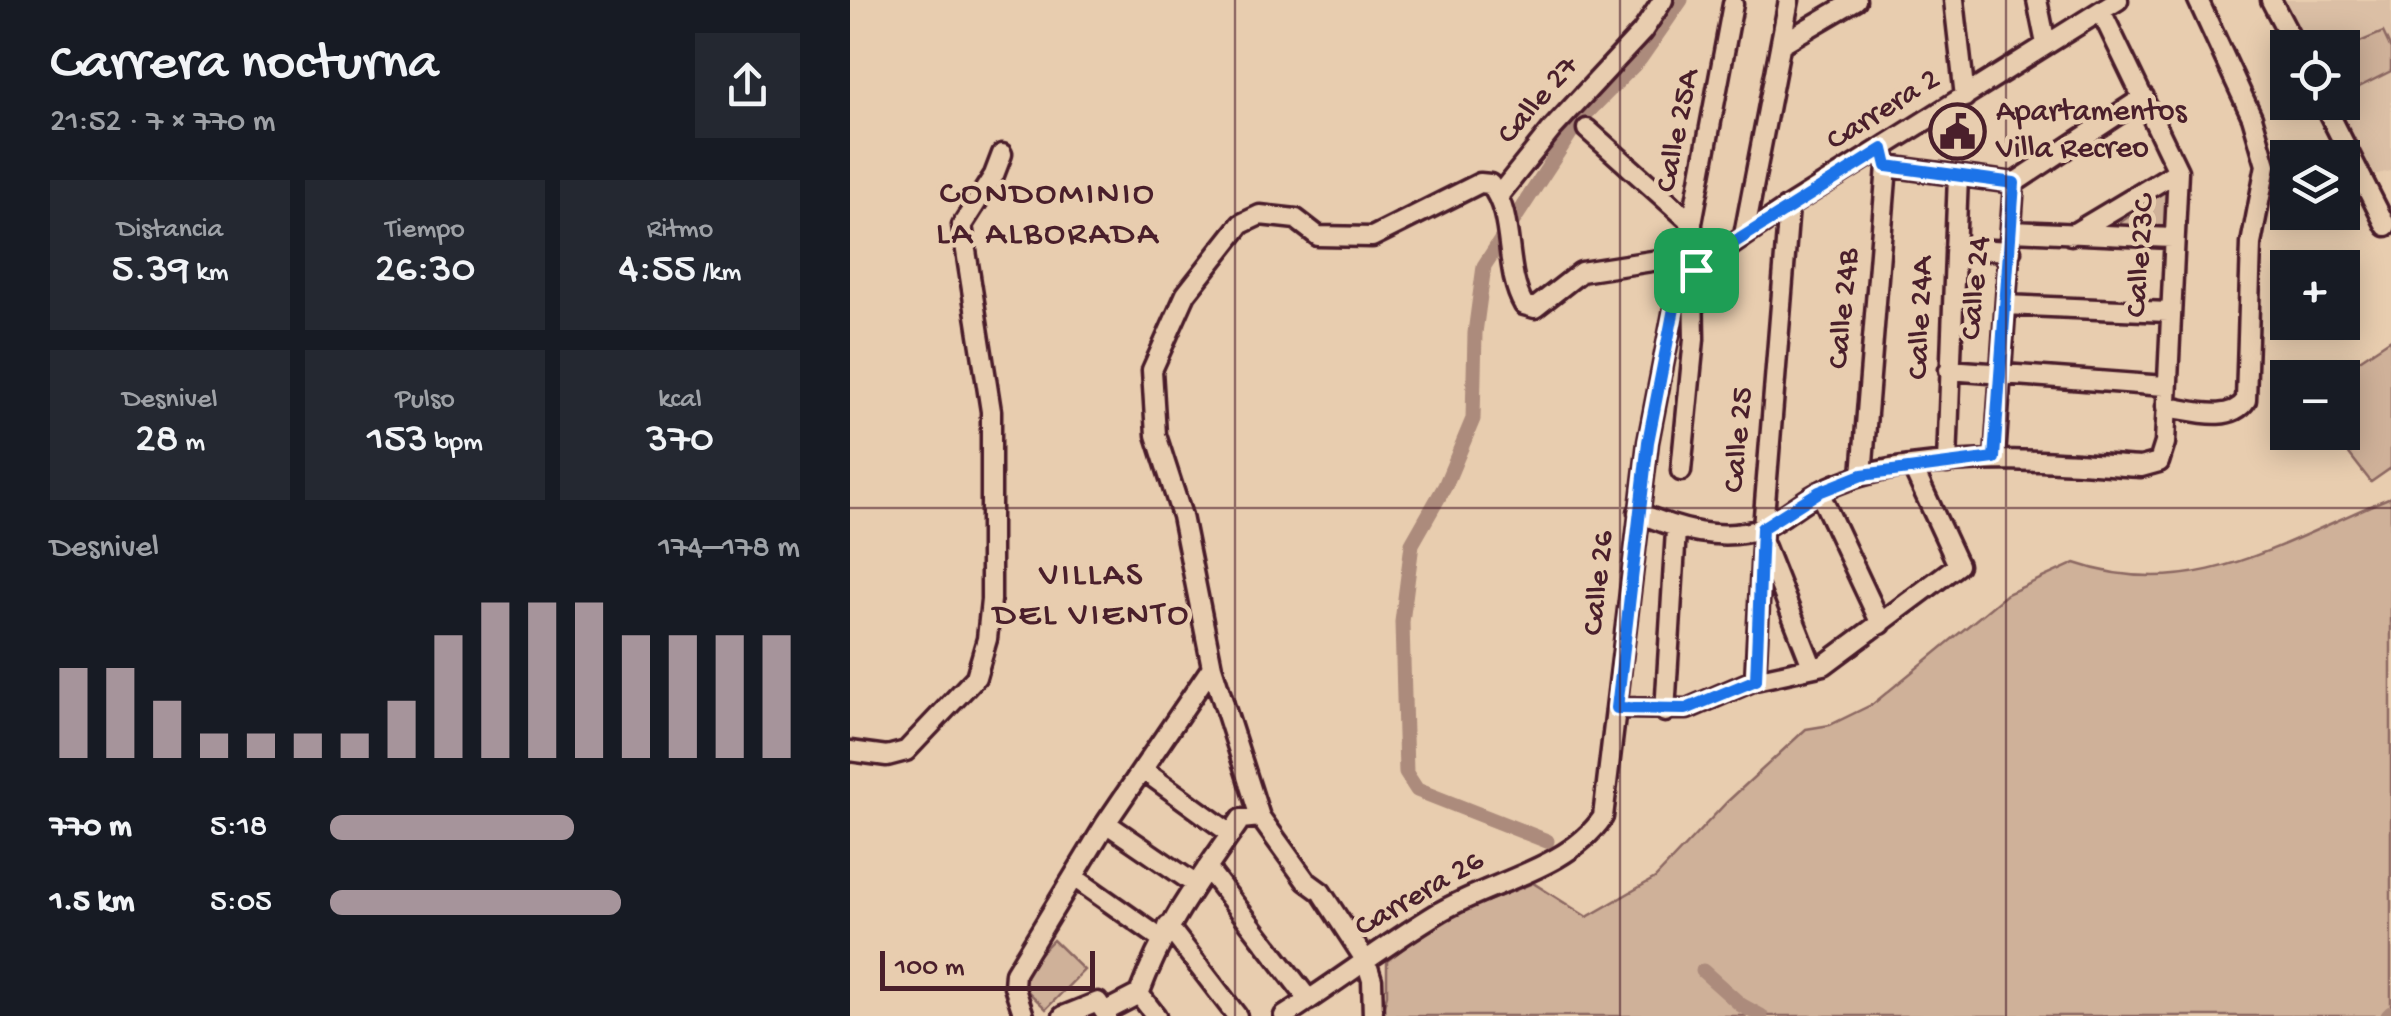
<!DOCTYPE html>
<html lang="es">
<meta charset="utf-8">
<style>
:root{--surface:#171b24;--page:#242831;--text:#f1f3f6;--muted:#9ea1a6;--accent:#a6949b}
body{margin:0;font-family:"Gochi Hand",sans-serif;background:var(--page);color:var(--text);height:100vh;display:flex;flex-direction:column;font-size:38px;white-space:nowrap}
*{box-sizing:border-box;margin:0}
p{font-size:32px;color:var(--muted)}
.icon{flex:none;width:55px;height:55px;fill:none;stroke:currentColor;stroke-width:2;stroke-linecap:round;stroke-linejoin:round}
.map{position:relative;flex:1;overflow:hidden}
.panel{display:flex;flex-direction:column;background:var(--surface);width:850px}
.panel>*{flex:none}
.fabs{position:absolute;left:1420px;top:30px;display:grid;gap:20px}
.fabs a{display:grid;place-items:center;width:90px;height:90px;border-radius:0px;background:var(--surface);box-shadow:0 5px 25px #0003;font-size:50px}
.scale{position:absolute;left:30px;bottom:25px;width:215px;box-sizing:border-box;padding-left:10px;border:5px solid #4a1f2b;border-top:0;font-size:28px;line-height:35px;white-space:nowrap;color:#4a1f2b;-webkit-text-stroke:8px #e8cdaf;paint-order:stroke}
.pin{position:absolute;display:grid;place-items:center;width:85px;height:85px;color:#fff;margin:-42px;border-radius:20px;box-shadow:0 5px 15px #0006}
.round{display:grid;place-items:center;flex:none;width:105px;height:105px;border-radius:0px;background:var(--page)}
.summary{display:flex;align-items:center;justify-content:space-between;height:170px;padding:0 50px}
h1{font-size:55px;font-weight:600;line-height:75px}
.figures{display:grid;grid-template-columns:repeat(3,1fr);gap:15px;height:170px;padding:10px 50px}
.figures div{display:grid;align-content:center;border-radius:0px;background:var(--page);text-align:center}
.figures b{font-size:42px;font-weight:600}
.figures small{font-size:28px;font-weight:400}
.figures p{font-size:28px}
.chart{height:280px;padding:20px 50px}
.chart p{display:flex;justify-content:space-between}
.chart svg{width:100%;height:180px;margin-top:10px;stroke:var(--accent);stroke-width:6}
ul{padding:0 50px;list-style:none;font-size:32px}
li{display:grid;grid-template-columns:160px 120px 1fr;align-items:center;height:75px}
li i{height:25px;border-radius:12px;background:var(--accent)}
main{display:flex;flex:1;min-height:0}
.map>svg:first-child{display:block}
.built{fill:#dbbfa5}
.green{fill:#cfb199;stroke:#8c6862;stroke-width:2.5}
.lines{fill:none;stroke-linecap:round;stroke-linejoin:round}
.canal{stroke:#ac8b7c;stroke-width:15}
.minor-casing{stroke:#4a1f2b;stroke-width:25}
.minor{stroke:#e8cdaf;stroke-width:18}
.route-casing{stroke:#fff;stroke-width:20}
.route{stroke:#1a73e8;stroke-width:12}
.grid{fill:none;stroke:#4a1f2b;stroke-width:2.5;stroke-opacity:0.55}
.labels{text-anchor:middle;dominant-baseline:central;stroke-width:9;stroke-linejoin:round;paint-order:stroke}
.street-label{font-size:32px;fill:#4a1f2b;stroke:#e8cdaf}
.poi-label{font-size:32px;fill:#4a1f2b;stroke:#e8cdaf;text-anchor:start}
.neighbourhood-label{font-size:35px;letter-spacing:2.5px;fill:#4a1f2b;stroke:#e8cdaf}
</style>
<main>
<section class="panel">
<div class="summary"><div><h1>Carrera nocturna</h1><p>21:52 · 7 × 770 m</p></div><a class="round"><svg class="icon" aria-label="share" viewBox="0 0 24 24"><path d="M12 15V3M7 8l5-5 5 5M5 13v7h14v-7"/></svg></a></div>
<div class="figures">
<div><p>Distancia</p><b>5.39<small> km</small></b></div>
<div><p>Tiempo</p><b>26:30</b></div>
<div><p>Ritmo</p><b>4:55<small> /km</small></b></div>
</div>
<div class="figures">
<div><p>Desnivel</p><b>28<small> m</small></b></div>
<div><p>Pulso</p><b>153<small> bpm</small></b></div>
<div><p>kcal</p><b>370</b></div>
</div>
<div class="chart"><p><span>Desnivel</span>174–178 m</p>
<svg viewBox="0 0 160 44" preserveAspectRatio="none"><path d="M5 44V22M15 44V22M25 44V30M35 44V38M45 44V38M55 44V38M65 44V38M75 44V30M85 44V14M95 44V6M105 44V6M115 44V6M125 44V14M135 44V14M145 44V14M155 44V14"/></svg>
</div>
<ul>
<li><b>770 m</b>5:18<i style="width:52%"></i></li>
<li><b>1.5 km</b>5:05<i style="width:62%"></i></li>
</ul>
</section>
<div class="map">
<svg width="1541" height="1016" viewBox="0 0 1541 1016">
<rect width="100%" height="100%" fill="#e8cdaf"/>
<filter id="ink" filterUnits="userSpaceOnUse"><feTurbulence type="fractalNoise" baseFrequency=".01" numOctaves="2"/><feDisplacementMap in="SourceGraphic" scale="20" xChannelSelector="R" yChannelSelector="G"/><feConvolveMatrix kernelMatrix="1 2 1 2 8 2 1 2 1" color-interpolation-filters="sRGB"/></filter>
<g filter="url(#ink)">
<path class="built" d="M 1428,0 L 1541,0 L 1541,171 L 1517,176 L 1480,103 L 1492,102 L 1492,48 L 1452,47 Z"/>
<path class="green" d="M 1533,32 L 1541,49 L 1541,71 L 1493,95 L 1493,49 Z
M 1320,186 L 1316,230 L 1267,225 Z
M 1541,339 L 1541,468 L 1521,482 L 1483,433 L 1492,432 L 1492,378 L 1484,377 Z
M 1541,497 L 1541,1016 L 531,1016 L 537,995 L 537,961 L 591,920 L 683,883 L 737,917 L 805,878 L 877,802 L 956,729 L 980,725 L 1023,704 L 1157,594 L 1225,563 C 1343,604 1434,541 1541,497 Z
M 203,940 L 234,970 L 196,1009 L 165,979 Z"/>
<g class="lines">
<path class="canal" d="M 697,841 L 567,790 L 556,773 L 552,622 L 562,544 L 595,486 L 623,419 L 625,333 L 634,266 L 727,123 L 790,59 L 831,0
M 853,971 L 891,1005 L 911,1016
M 1538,1016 L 1541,1013"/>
<defs>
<path id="minor" d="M 1104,0 L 1115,97
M 1187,0 L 1196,44
M 1421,0 L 1446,48
M 931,44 L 1006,0
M 1473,102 L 1536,226
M 737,129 L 842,223
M 1037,166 L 1164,183 L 1294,97
M 649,195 L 702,129 L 792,32 L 813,0
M 1163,231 L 1322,238
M 894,235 L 939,0
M 1221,235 L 1328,171
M 1105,248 L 1161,251
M 1156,305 L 1318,312
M 1099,370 L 1315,386
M 1316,407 C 1341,410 1380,424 1396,400 L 1401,244 L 1416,165 L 1402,117 L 1348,0
M 1145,458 L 1164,183
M 1097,463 L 1108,176
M 831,471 L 844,339 L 842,223 L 883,4
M 1012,475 L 1037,166 L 1033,149
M 969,492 L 1031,624
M 788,512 C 824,529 874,544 914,527 C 932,519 948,504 966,494 C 995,478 1028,470 1061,466 C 1138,455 1214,462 1291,467 L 1309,462 L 1315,443 L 1328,171 L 1251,11
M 915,547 L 962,666
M 905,680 L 913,528 L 939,206
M 767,708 L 837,709 L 905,680 L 974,665 L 1108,565 L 1062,466
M 815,712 L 826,530
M 0,751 L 37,756 L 56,751 L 126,677 L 137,639 L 141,600 L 141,411 L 112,225 L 144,175 L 152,154
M 293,770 L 381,834
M 256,823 L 345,884
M 357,868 L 459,1000
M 225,878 L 310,938
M 318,926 L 387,1016
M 289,994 L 306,1016
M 256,1011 L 289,994 C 316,922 349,881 391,819 L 410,817
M 174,1016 L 164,986 L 165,973 L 256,823 L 362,667
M 213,1016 L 248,1002 L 257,1016
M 434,1016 C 486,983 535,945 588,913 C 641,881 717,870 753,817 L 798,442 L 828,288 L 845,270 L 939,206 L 1268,0
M 523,1016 L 522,980 L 516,961 L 471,892 L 456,881 L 410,817 L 362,667 L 332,516 L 306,435 L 302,370 L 336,294 L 391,224 L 410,215 L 446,219 L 468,236 L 522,237 L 630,183 L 640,184 C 666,216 653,269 674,305 L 685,308 L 731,272 L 815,259 L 828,259 L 845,270"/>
</defs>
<use href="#minor" class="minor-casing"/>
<use href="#minor" class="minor"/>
</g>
</g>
<g class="lines" filter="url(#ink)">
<defs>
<path id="route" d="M 1033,149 L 1037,166 L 1164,183 L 1144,458 L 1012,475 L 969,492 L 912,528 L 906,680 L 836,709 L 767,708 L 798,442 L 828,288 L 885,242 Z"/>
</defs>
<use href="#route" class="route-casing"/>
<use href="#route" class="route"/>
</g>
<path class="grid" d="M 385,0 L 385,1016M 770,0 L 770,1016M 1156,0 L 1156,1016M 0,508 L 1541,508"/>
<defs>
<symbol id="civic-ring" viewBox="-11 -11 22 22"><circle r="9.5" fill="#e8cdaf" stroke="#4a1f2b" stroke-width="1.5"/><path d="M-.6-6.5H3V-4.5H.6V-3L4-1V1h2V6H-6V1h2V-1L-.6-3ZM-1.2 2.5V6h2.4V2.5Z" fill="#4a1f2b"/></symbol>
</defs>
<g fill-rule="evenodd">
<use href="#civic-ring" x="1076" y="100" width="63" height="63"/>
</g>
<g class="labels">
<g class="street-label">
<text transform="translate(689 101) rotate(-49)">Calle 27</text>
<text transform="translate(1034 111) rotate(-32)">Carrera 2</text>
<text transform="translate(829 131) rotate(-79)">Calle 25A</text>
<text transform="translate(1292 256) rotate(-86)">Calle 23C</text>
<text transform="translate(1127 288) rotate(-85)">Calle 24</text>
<text transform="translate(995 309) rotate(-85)">Calle 24B</text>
<text transform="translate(1072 318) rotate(-88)">Calle 24A</text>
<text transform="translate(890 440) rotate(-85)">Calle 25</text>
<text transform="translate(750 583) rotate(-84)">Calle 26</text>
<text transform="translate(570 895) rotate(-30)">Carrera 26</text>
</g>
<g class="poi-label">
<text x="1146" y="113">Apartamentos<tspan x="1146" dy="37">Villa Recreo</tspan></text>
</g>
<g class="neighbourhood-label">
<text x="198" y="195">CONDOMINIO<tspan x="198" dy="40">LA ALBORADA</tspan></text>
<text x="242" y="576">VILLAS<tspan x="242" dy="40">DEL VIENTO</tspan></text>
</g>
</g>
</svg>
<div class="fabs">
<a><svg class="icon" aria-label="locate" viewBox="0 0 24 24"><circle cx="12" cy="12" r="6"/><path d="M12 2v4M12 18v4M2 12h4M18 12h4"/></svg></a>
<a><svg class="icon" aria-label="layers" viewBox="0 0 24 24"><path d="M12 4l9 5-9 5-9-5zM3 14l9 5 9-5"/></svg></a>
<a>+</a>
<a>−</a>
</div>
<div class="scale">100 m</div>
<div class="pin" style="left:846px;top:270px;background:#1e9e55"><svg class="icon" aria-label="arrive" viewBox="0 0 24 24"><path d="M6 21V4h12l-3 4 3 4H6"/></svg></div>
</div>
</main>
